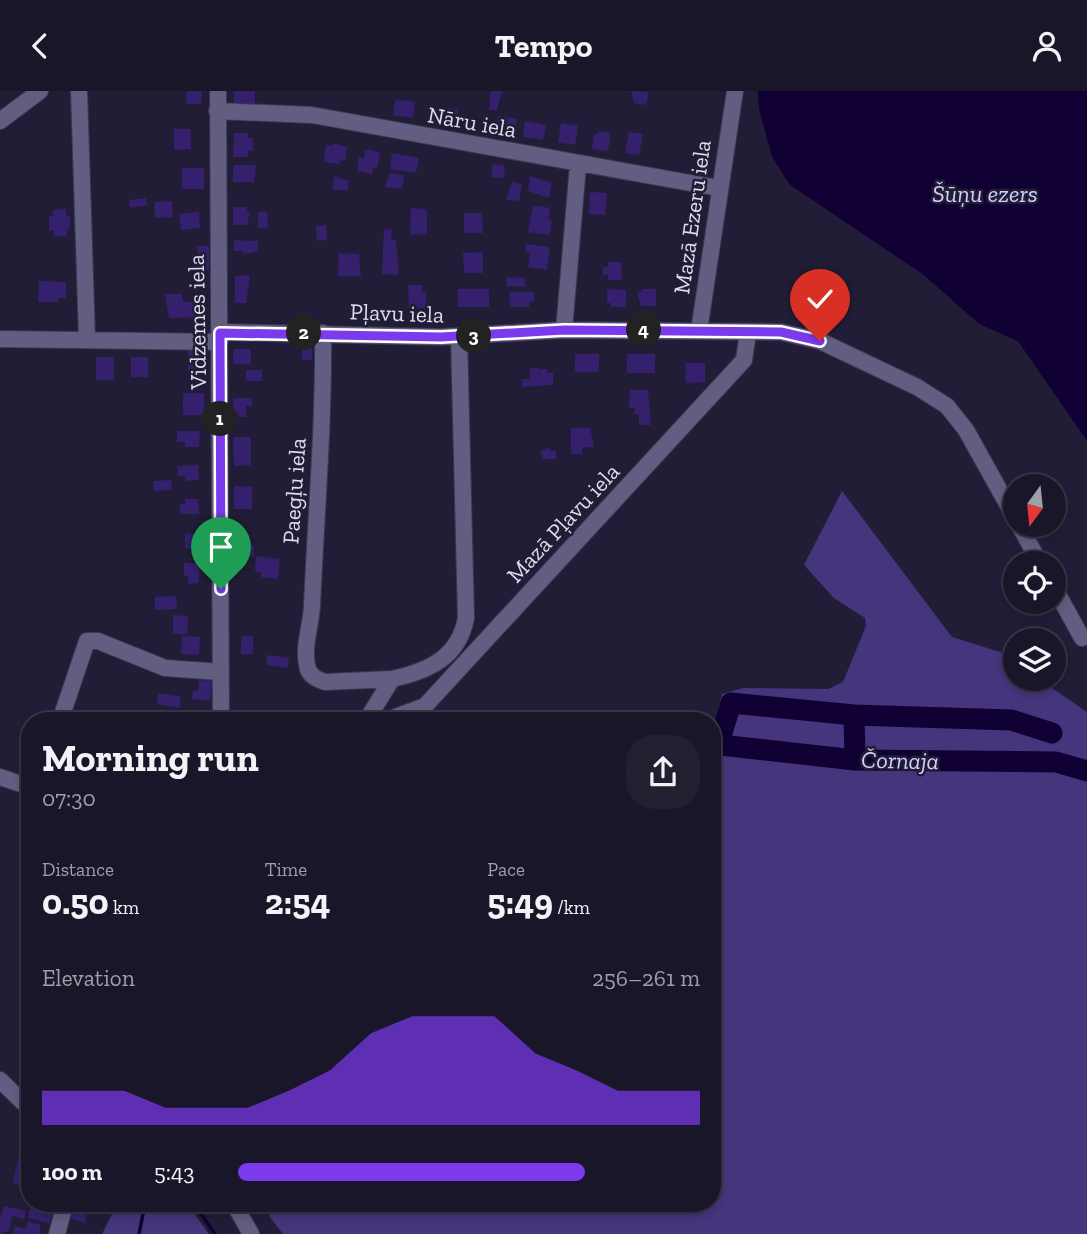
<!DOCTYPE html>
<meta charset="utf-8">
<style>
:root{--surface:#1a1629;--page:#231f31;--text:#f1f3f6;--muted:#9f9fa8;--line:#383546;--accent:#7c3aed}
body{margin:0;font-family:"Zilla Slab",serif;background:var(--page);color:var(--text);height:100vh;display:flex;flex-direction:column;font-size:26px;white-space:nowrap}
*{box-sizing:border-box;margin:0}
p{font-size:23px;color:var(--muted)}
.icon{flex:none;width:38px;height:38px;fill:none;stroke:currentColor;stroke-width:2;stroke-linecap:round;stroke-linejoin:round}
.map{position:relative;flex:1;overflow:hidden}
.sheet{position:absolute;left:21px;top:621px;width:700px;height:500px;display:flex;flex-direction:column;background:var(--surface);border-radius:28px;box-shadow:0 4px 10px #0003,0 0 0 2px var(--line)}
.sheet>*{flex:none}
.needle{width:46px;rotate:195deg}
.fabs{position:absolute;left:1003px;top:383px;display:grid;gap:14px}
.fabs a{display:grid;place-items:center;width:63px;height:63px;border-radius:50%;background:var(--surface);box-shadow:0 4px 10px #0003,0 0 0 2px var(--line);font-size:35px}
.pin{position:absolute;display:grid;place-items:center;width:60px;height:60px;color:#fff;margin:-72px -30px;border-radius:50% 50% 50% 0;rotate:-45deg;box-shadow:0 0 7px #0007}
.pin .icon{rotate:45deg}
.km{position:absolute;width:35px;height:35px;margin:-18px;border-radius:50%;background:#222;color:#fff;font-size:19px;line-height:35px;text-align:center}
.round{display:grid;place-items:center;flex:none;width:74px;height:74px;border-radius:28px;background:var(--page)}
.headline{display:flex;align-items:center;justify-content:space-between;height:119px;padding:0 21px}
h1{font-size:38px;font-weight:700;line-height:52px}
.figures{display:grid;grid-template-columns:repeat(3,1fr);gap:10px;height:119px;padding:7px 21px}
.figures div{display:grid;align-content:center}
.figures b{font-size:35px;font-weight:700}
.figures small{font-size:19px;font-weight:400}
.figures p{font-size:19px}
.chart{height:196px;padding:14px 21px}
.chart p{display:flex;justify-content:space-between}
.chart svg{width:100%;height:126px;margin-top:7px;fill:var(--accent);opacity:.7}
ul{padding:0 21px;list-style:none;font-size:23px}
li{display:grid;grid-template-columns:112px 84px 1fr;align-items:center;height:52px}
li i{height:18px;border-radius:9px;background:var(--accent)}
header{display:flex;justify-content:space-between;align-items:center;height:91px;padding:0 21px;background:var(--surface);font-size:32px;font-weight:700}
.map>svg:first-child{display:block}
.green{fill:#45357c}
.water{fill:#100033}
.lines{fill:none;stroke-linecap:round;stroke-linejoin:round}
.stream{stroke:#100033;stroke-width:3.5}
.river{stroke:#100033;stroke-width:21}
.building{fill:#34206c}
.minor-casing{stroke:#3c3851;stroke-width:18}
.minor{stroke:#625e81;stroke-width:16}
.route-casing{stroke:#fff;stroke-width:14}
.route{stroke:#7c3aed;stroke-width:9}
.labels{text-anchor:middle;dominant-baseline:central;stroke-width:5;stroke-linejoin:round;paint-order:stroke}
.street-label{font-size:23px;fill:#deddef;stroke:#221d37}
.water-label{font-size:24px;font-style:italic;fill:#d3cefc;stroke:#221d37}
</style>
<header><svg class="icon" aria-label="back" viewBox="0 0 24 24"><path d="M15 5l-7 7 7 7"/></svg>Tempo<svg class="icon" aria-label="person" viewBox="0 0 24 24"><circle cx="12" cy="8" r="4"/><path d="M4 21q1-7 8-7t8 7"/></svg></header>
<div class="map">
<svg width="1087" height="1143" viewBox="0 0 1087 1143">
<rect width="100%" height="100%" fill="#221d37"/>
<path class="green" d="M 842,400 L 952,546 L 1000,561 L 1015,571 L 1015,588 L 1039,588 L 1087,621 L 1087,1143 L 283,1143 L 269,1125 L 279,1113 L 712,1113 L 712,642 L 722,603 L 743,597 L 828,598 L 843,591 L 866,535 L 865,527 L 834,507 L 804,474 Z
M 117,1113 L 187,1113 L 209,1143 L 102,1143 Z"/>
<path class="water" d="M 758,0 L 1087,0 L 1087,350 L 1018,250 L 979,233 L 924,184 L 790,94 L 772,66 L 759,18 Z"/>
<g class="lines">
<path class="stream" d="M 194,1113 L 215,1143
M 139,1143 L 145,1113"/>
<path class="river" d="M 854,624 L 855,669
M 719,652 L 731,612 L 854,624 L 1011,629 L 1052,642
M 712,653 L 855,669 L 1056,671 L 1087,680"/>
</g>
<path class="building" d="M 187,0 L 202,0 L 201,13 L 186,13 Z
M 234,0 L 255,0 L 255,15 L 234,16 Z
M 491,0 L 502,0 L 497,19 L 489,19 Z
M 631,0 L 649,1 L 646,14 L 634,12 Z
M 400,9 L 415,11 L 413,27 L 393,24 L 395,10 Z
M 445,17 L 458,19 L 457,24 L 462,24 L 461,33 L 443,32 Z
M 498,25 L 517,28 L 514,44 L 496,41 Z
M 525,30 L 546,34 L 543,49 L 523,46 Z
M 561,32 L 578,35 L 575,54 L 558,51 Z
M 174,38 L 190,38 L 191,58 L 174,59 Z
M 598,40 L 611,42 L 608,60 L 592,58 L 594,43 L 598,43 Z
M 629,41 L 643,43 L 639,64 L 625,62 Z
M 234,42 L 248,42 L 248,47 L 253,47 L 253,60 L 248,60 L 248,66 L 233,66 Z
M 333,52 L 347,56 L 345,70 L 341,69 L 340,73 L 324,71 L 326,54 L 333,55 Z
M 365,58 L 380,61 L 377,77 L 373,76 L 372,83 L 357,80 L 359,66 L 364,67 Z
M 392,62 L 419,67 L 416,82 L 390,78 Z
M 493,73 L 505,75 L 504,87 L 491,86 Z
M 233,74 L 256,74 L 254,91 L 233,91 Z
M 182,77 L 204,77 L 204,98 L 182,98 Z
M 390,82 L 404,84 L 402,98 L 385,96 Z
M 334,85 L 349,90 L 347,100 L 332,98 Z
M 530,85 L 552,92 L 549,107 L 528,100 Z
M 512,91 L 522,93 L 519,110 L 506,109 Z
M 590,101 L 607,102 L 605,124 L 589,123 Z
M 146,107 L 147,114 L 130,117 L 129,109 Z
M 172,110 L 173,126 L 155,127 L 154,111 Z
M 533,114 L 550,117 L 548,128 L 552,129 L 550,144 L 528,141 Z
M 233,116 L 247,116 L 247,121 L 250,121 L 247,134 L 233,134 Z
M 411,117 L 427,118 L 427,144 L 410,143 Z
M 66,118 L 66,125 L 70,125 L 70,138 L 67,138 L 67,145 L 54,145 L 53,139 L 49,140 L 49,125 L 53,125 L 53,119 Z
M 199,121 L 200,137 L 181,139 L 179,123 Z
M 258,121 L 267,121 L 268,136 L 258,137 Z
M 464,122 L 482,122 L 483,142 L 464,142 Z
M 326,134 L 327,149 L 317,150 L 316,135 Z
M 384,138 L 392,139 L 391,149 L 396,149 L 399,184 L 382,183 Z
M 234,149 L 258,150 L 258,160 L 243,164 L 243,160 L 234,160 Z
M 526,153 L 550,156 L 547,179 L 528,176 L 530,161 L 525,160 Z
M 197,155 L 209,155 L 209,179 L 199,179 L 199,172 L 193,172 L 193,163 L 198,163 Z
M 483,161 L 483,182 L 464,182 L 463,162 Z
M 339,162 L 359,163 L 361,185 L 338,185 Z
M 608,171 L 621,171 L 622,189 L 608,189 L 608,184 L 603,184 L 603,176 L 608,176 Z
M 250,184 L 246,212 L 235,212 L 235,185 Z
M 507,186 L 525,187 L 525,196 L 506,195 Z
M 39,190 L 66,191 L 66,207 L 58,207 L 58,211 L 38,211 Z
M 408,194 L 422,194 L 422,201 L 426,201 L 426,217 L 409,217 Z
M 458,198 L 489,198 L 489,216 L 458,216 Z
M 607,198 L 626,199 L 626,216 L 611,216 L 611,212 L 607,212 Z
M 642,198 L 656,198 L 656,215 L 641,215 L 637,201 L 642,201 Z
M 509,201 L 534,201 L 534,210 L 529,211 L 529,216 L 510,216 Z
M 165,203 L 182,203 L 183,211 L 205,211 L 205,226 L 169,227 Z
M 302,253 L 312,253 L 312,269 L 302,269 Z
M 233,258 L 251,258 L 251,273 L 233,273 Z
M 188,259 L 204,259 L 205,283 L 188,284 Z
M 575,263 L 599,263 L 599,281 L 575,281 Z
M 627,263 L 655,263 L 655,282 L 627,282 Z
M 96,266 L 114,266 L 114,289 L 96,289 Z
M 131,266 L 148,266 L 148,286 L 131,286 Z
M 685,272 L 705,272 L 705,291 L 686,292 Z
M 530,277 L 539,277 L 539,287 L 540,278 L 547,278 L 547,282 L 553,282 L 553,294 L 522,296 L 522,288 L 530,288 Z
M 246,279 L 262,279 L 262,290 L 246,290 Z
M 630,299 L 648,299 L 651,334 L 639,334 L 639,323 L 634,323 L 635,317 L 629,317 Z
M 183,302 L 204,302 L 204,324 L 183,324 Z
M 233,307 L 252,307 L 252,315 L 246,315 L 246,326 L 238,326 L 238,321 L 234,321 Z
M 571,337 L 590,337 L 594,356 L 582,356 L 582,363 L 571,363 Z
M 177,340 L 200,340 L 199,356 L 185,356 L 185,351 L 177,351 Z
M 233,346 L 251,346 L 251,374 L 234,375 Z
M 550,356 L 550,360 L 556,360 L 556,368 L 542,368 L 541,360 Z
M 198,374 L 199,389 L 185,390 L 185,385 L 178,385 L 177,375 Z
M 171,389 L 172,399 L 154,400 L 153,390 Z
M 234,395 L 252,396 L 252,418 L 234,418 Z
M 185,408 L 198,408 L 199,423 L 180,423 L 180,413 L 185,413 Z
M 198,442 L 199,457 L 185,458 L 185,443 Z
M 234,454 L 254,454 L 254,466 L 234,465 Z
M 256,465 L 280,468 L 278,488 L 261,486 L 261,481 L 255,480 Z
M 184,472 L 199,472 L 199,492 L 188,493 L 188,485 L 184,485 Z
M 176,505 L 177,518 L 155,519 L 155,506 Z
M 173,524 L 188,525 L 187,543 L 173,543 Z
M 182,545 L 200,546 L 199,564 L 181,563 Z
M 241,545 L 253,545 L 253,563 L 241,563 Z
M 267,564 L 289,567 L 288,577 L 266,574 Z
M 199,589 L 212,590 L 210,610 L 192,608 L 193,600 L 198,600 Z
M 158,602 L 181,606 L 179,617 L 157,613 Z
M 19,1063 L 30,1066 L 30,1096 L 13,1092 Z
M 36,1113 L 55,1113 L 50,1132 L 28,1127 L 30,1117 L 35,1119 Z
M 76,1113 L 84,1115 L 83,1120 L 87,1121 L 85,1132 L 69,1127 L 72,1114 Z
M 4,1115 L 26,1120 L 24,1128 L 12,1125 L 9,1140 L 0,1143 L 0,1127 Z
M 28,1131 L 41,1134 L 39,1143 L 13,1143 L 15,1135 L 26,1138 Z"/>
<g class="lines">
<defs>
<path id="minor" d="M 79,0 L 87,247
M 218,0 L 221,630
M 217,20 L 312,24 L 718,97
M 0,30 L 40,0
M 564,239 L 578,74
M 699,240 L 735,0
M 220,241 L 441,246 L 564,239 L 781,241 L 820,250 L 917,296 L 947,315 L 966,339 L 1015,427
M 323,242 C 324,333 316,424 312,515 C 311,535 303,554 307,574 C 308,584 316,588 325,591 L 392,588
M 0,248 L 220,251
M 1019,434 L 1040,472
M 1054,496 L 1082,547
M 60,630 L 87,550 L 98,550 L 165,577 L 221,581
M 366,630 L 392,588 C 429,580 459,566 466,527 L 459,246
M 385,630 L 425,615 L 744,269 L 748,241
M 0,686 L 30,696
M 0,989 L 30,1018
M 234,1113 L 251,1143
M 57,1143 L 65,1113"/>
</defs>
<use href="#minor" class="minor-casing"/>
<use href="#minor" class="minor"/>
</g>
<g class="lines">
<defs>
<path id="route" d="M 221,498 L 220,242 L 441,246 L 564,239 L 781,241 L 820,250"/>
</defs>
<use href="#route" class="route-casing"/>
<use href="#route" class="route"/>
</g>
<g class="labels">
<g class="street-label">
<text transform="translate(472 31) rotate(10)">Nāru iela</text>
<text transform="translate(692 126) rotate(-82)">Mazā Ezeru iela</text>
<text transform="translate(397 222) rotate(2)">Pļavu iela</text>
<text transform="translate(197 231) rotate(-91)">Vidzemes iela</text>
<text transform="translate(294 400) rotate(-86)">Paegļu iela</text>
<text transform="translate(563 432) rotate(-47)">Mazā Pļavu iela</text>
</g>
<g class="water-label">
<text x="985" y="102">Šūņu ezers</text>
<text transform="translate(900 669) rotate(1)">Čornaja</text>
</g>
</g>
</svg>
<div class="fabs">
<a><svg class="needle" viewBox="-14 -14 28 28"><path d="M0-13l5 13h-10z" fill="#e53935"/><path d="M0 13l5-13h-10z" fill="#9f9fa8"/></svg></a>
<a><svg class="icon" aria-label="locate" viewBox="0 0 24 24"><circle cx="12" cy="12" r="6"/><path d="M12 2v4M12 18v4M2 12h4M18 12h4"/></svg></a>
<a><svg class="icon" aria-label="layers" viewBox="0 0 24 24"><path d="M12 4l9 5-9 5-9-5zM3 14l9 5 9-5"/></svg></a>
</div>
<div class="pin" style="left:221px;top:498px;background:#1e9e55"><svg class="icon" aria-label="arrive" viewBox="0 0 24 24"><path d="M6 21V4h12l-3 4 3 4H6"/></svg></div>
<div class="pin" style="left:820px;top:250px;background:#d93025"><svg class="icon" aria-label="check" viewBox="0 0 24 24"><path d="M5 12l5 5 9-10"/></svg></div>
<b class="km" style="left:220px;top:328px">1</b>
<b class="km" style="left:304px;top:242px">2</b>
<b class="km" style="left:474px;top:245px">3</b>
<b class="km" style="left:644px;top:239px">4</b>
<section class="sheet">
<div class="headline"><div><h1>Morning run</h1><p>07:30</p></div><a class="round"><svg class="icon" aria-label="share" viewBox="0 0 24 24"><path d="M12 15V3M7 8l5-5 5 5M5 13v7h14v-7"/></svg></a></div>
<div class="figures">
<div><p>Distance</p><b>0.50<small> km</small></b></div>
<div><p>Time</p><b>2:54</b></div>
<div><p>Pace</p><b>5:49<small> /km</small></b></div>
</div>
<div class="chart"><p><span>Elevation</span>256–261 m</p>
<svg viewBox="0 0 160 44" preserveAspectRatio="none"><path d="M0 44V32L10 32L20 32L30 38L40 38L50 38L60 32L70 25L80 12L90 6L100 6L110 6L120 19L130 25L140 32L150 32L160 32V44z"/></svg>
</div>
<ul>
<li><b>100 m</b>5:43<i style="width:75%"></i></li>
</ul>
</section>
</div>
